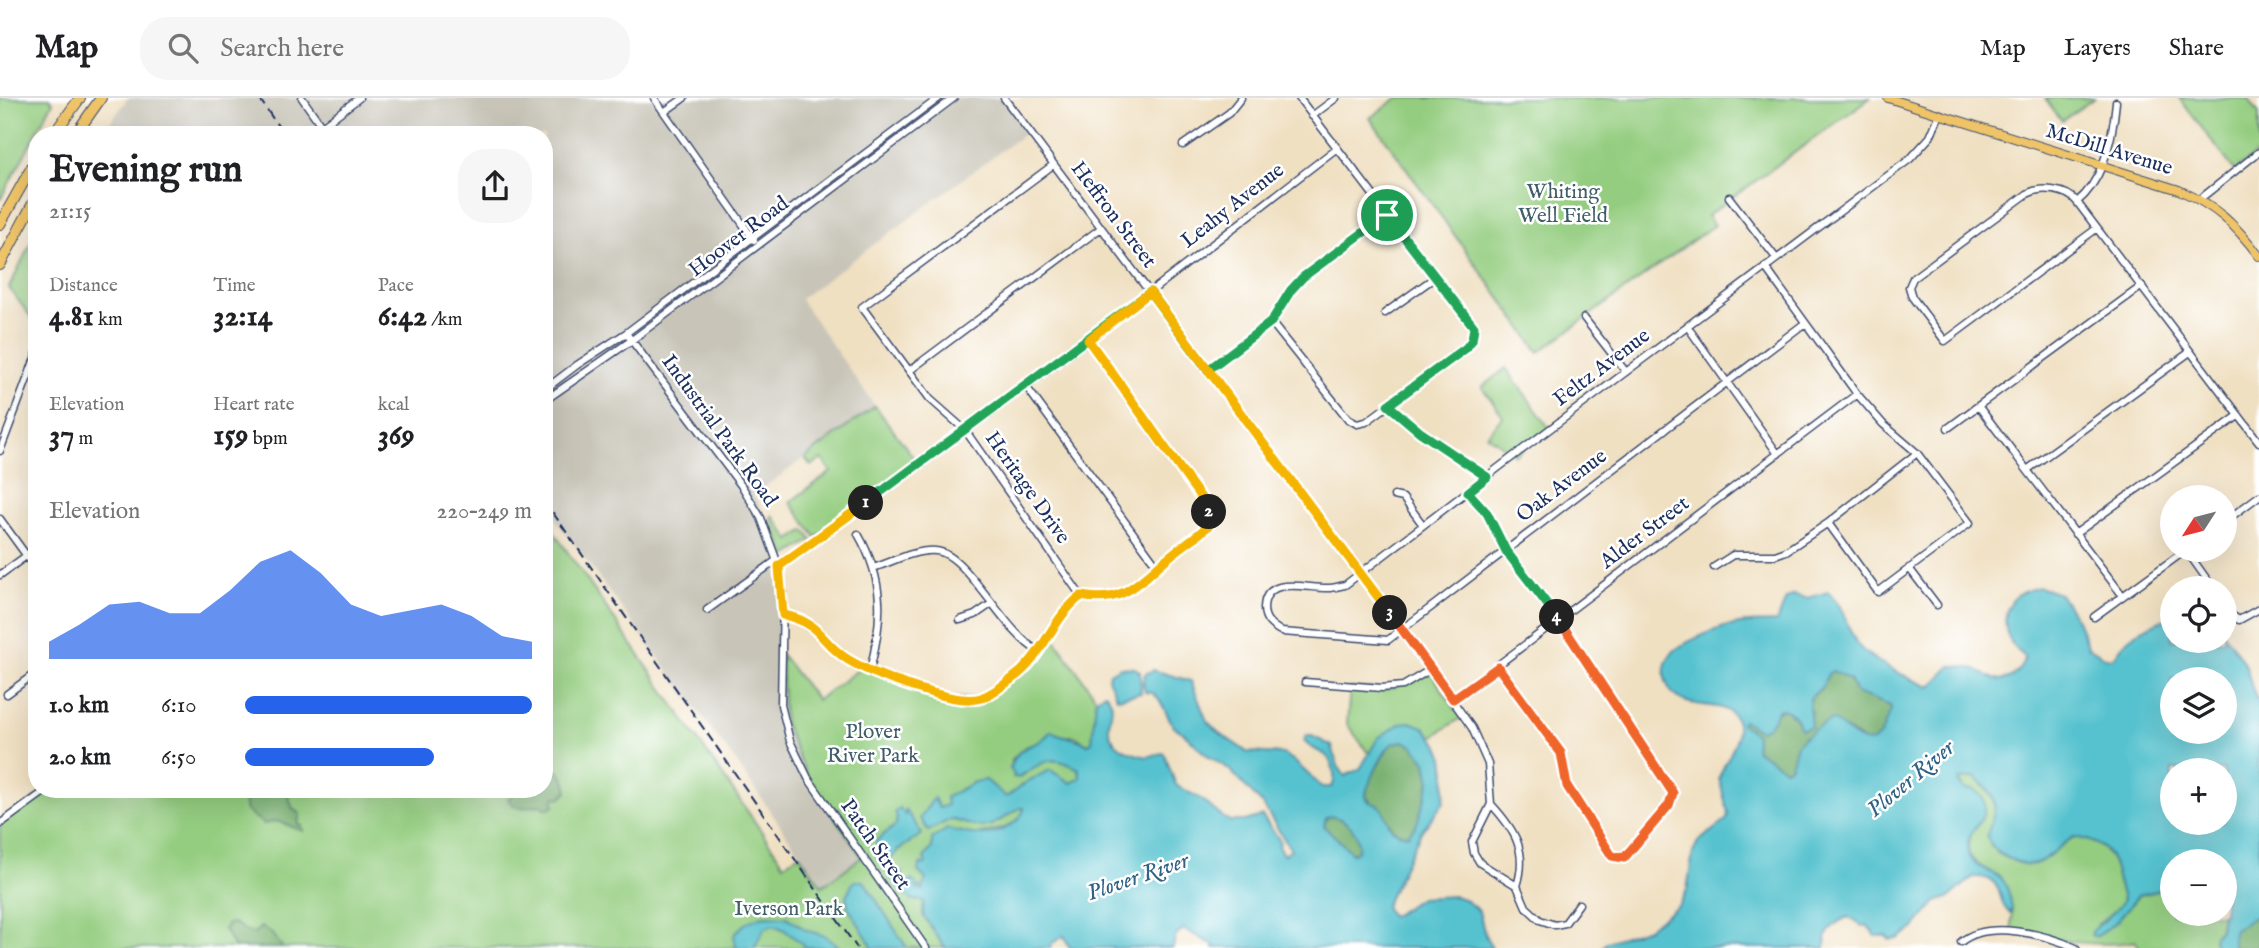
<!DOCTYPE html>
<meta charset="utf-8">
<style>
:root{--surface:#fff;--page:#f6f6f6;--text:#202124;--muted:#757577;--line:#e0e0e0;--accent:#2563eb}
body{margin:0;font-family:"IM FELL English",serif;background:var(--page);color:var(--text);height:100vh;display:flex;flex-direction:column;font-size:26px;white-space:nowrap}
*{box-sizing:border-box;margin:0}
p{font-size:23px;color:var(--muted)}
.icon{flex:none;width:38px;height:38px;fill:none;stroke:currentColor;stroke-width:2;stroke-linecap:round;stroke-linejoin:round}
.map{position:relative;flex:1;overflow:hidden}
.details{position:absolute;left:28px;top:28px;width:525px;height:672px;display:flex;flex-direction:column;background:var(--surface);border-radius:28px;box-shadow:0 7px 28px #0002}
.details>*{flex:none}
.needle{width:46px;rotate:234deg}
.buttons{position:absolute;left:2160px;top:387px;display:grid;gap:14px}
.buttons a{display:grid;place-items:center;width:77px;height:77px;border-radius:50%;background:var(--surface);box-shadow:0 7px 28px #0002;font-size:35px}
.pin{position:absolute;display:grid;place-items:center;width:60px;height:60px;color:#fff;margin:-30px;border:4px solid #fff;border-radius:50%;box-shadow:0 2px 7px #0007}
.km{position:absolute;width:35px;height:35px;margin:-18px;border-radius:50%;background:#222;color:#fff;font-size:19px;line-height:35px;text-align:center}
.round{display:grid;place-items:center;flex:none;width:74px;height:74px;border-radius:28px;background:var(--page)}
.headline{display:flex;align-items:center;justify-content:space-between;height:119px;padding:0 21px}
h1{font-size:38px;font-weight:800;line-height:52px}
.metrics{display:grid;grid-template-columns:repeat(3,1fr);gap:10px;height:119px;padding:7px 21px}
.metrics div{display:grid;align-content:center}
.metrics b{font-size:30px;font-weight:800}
.metrics small{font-size:19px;font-weight:400}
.metrics p{font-size:19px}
.chart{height:196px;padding:14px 21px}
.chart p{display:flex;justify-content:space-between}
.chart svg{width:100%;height:126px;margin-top:7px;fill:var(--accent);opacity:.7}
ul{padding:0 21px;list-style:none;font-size:23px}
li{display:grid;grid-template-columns:112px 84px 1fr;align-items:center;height:52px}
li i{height:18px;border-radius:9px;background:var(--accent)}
header{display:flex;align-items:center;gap:42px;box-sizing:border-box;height:98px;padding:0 35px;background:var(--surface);border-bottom:2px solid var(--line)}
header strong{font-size:33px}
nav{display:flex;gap:38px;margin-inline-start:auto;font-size:24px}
.search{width:490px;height:63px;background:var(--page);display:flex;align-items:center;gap:18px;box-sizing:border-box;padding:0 24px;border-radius:28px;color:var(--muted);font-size:26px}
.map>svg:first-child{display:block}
.industrial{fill:#c8c4b8}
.green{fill:#94cd80;stroke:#587e6f;stroke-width:2}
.forest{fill:#77b06e;stroke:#497066;stroke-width:2}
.water{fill:#56c2cf;stroke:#387896;stroke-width:2;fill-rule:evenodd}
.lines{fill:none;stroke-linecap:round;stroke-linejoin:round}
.minor-casing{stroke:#3b4a6d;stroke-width:9}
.major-casing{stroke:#3b4a6d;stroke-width:10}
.highway-casing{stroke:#3b4a6d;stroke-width:12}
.minor{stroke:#fff;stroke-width:6}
.major{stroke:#efc469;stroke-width:8}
.highway{stroke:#efc469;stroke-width:10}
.rail{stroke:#1b2f5e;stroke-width:2;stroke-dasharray:10 5;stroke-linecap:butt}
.split-1-casing{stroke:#fff;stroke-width:14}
.split-2-casing{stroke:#fff;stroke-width:14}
.split-3-casing{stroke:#fff;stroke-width:14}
.split-4-casing{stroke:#fff;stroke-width:14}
.split-5-casing{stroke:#fff;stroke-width:14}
.split-1{stroke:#22a559;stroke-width:9}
.split-2{stroke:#f5b400;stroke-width:9}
.split-3{stroke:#f5b400;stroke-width:9}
.split-4{stroke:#f0652b;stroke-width:9}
.split-5{stroke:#22a559;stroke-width:9}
.labels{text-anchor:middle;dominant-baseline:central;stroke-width:5;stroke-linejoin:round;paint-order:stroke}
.street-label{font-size:21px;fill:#1b2f5e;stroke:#fff}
.park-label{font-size:21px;fill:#3f5e68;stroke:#fff}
.water-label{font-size:23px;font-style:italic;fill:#306286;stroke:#fff}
</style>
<header>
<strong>Map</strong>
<div class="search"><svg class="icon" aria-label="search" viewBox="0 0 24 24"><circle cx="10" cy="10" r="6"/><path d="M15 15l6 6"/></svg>Search here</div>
<nav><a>Map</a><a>Layers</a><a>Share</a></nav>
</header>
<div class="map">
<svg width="2259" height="850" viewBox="0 0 2259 850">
<rect width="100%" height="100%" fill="#fff"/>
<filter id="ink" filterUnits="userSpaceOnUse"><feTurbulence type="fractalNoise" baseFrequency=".0143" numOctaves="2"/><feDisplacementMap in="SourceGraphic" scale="14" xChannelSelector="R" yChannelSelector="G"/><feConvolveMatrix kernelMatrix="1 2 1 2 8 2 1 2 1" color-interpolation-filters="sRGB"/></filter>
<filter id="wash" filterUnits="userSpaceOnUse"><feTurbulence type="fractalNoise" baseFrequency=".00686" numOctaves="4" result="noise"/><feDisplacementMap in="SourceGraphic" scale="28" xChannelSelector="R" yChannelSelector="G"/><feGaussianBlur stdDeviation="1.57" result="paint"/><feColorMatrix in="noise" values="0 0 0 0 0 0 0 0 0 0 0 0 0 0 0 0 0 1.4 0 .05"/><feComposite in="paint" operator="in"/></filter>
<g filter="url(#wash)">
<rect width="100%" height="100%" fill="#f0e0c2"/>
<path class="industrial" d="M 128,0 L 1004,0 L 1028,33 L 800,201 L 875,308 L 754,397 L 765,416 L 777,451 L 779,469 L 781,556 L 862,759 L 822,788 L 739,668 L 544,406 L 544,37 L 101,37 Z"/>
<path class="green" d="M 0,0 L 49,0 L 53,4 L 0,102 Z
M 1397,0 L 1870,0 L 1707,118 L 1714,127 L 1539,254 L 1370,20 Z
M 2045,0 L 2094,0 L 2062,23 Z
M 2179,0 L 2248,0 L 2259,15 L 2259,54 L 2235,73 Z
M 37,132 L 37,227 L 9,190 Z
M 1506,270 L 1550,331 L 1515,357 L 1487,337 L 1503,318 L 1482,289 Z
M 875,308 L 917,364 L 816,439 L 790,404 L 831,374 L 822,361 L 811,368 L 805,360 Z
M 773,418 L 790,442 L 805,432 L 812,442 L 786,458 L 771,420 Z
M 544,420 L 784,766 L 799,756 L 822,788 L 862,759 L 808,680 L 784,625 L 781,556 L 817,602 L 862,569 L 949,600 L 980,600 L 1027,569 L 1050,534 L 1096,600 L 1093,644 L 1088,646 L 1075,638 L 1061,638 L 1025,649 L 1012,661 L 1010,671 L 1019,680 C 1043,662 1051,656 1079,671 L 1080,680 L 1071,685 L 1050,672 L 1028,683 L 1006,700 L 986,682 L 944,710 L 939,710 L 934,701 L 923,715 L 928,733 L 951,721 C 990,734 987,730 1020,710 L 1024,710 L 1021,720 L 1007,729 L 932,750 L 924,760 L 927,765 L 918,773 L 926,781 L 922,793 L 917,791 L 913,785 L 907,785 L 906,787 L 900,786 L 899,776 L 891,772 L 887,765 L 898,752 L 915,741 C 918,728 914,721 903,715 L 897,719 L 896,727 L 876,743 L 899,792 L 917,803 L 920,801 L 924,803 L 923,817 L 945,850 L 0,850 L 0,726 L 48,691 L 544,691 Z
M 1431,575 L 1461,620 L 1432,639 L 1424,629 C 1392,632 1387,626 1369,656 L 1347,626 L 1350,590 L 1390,591 Z
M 1974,679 C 1991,694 2002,707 1990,729 L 1997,755 C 2045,780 2036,760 2073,739 C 2117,746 2110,764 2123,800 L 2122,807 L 2098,826 L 2097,838 L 2117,823 L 2136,798 L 2161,792 L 2169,787 L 2172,788 L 2172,816 L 2222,816 L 2220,831 L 2213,839 L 2215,850 L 2140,850 L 2135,843 C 2107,850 2043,842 2012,834 L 2012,811 L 2000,779 C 1966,762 1958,754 1981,721 L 1959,682 Z"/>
<path class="forest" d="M 1833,572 L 1850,582 L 1856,595 L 1891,608 C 1893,620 1882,642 1868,645 L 1841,629 L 1823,626 L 1812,637 L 1804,638 L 1796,651 L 1791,669 L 1785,671 L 1755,651 L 1756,637 L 1741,625 L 1743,621 L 1759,632 C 1778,611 1785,600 1801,631 L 1811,615 L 1809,606 L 1811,599 L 1820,592 L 1828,576 Z
M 1403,643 L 1413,647 L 1426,664 L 1430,684 L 1417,726 L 1408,737 C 1393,736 1390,727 1383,715 C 1380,709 1371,705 1366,699 L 1368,686 L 1386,653 L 1391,646 Z
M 552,672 L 558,673 L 565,682 L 568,692 L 561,700 L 555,699 L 553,703 L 555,707 L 548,711 L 540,707 C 527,708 517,715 508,701 L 520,691 L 544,691 L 544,676 Z
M 253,691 L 286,691 L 293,711 L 300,716 L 298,726 L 302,728 L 303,733 L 277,723 L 264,726 L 246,713 L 244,703 Z
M 1331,718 C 1349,722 1360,735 1358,753 L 1352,755 L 1324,728 L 1326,720 Z
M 2259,816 L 2259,850 L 2233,850 L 2232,842 L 2235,831 Z
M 234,825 L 246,833 L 254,835 L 261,829 L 271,835 L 283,850 L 234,850 L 224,831 L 228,826 Z"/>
<path class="water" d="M 2039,489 L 2060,496 L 2077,522 L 2088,549 L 2105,559 L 2113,560 C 2119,554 2121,548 2127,542 C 2139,531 2157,525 2172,518 L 2172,542 L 2224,542 L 2224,535 L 2246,568 L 2252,590 L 2259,605 L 2259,816 L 2235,831 L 2232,842 L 2233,850 L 2215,850 L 2213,839 L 2220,831 L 2222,816 L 2224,816 L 2224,763 L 2172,763 L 2172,788 L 2169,787 L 2161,792 L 2139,797 L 2117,823 L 2097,838 L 2092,838 L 2091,835 C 2100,824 2121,812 2123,800 C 2111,764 2117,746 2074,739 C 2050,752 2041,777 2010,761 C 1998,755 1991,751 1987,738 C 1997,706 2002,702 1974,679 L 1959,682 L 1959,685 L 1966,692 L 1973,691 C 2005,713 1963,728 1968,753 C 1972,770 1990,771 2001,781 C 2009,788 2010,801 2012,811 L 2010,815 C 1995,805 2007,777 1973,779 L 1950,799 L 1936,804 L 1913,831 L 1898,841 L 1889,842 L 1886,838 L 1876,838 L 1867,827 L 1862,828 L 1848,819 C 1833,825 1825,834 1825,850 L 1602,850 L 1607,844 L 1648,830 L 1679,807 L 1687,792 L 1693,754 L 1698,744 L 1727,721 L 1728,715 L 1719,680 C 1724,663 1745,640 1735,620 C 1723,598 1679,618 1667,586 C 1662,575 1665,560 1675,552 C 1687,543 1719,529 1734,527 C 1748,524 1763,525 1777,524 L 1786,501 L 1794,497 L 1807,500 L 1828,494 C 1845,508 1846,530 1858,547 C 1869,562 1912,582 1930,589 L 1951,568 C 1959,569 1968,569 1975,571 C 1982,574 1988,579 1996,581 C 2010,585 2022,572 2025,559 C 2021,555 2016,552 2013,547 C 2002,532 2002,509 2018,497 C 2023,493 2032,491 2039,489 ZM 1833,573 L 1850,582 L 1856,595 L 1891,608 C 1892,616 1886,620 1884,628 C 1875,660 1848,635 1834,622 C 1826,623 1800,640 1797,647 C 1794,654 1794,662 1790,669 L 1785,671 L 1755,651 L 1756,637 L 1741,625 L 1743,622 L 1759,632 C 1771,630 1773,622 1777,612 C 1791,609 1796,620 1801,631 L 1811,629 L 1809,605 L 1811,599 L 1823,588 L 1828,576 ZM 2224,581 L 2224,634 L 2172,634 L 2172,581 ZM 2224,672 L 2224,724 L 2172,724 L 2172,672 Z
M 1120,569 L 1135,570 L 1140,574 L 1141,595 L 1117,600 L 1108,580 L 1110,575 Z
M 1153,572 L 1191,583 L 1207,623 L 1218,634 L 1247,654 L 1283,656 L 1293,662 L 1322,689 L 1332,689 C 1337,680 1333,662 1324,656 C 1316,652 1310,650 1304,643 L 1306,638 L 1312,638 L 1332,648 L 1338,668 L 1345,678 L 1360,671 L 1378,640 L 1401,625 L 1410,624 L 1424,629 L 1438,646 L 1444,659 L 1446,674 L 1444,704 L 1421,734 L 1385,808 L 1390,817 L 1395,817 L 1420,800 L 1454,798 L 1464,801 L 1479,813 L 1485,837 L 1492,850 L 1214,850 L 1214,847 L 1183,831 L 1175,839 L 1173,850 L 1070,850 L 1064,838 L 1051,846 L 1051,850 L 945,850 L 923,817 L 924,803 L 913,802 L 899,792 L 878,761 L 876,743 L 896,727 L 897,719 L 895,714 L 900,710 L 905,717 L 906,712 L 922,736 L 898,752 L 888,765 L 891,772 L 899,776 L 901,773 L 903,778 L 900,781 L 901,786 L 904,785 L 906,787 L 906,785 L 911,785 L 911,782 L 916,785 L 917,791 L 920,788 L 920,791 L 923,792 L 926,781 L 918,773 L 921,765 L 923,767 L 926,765 L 924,760 L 932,750 L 932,741 L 947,731 C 958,733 971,737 982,737 C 997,736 1021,726 1024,710 L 1020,710 C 986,730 990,734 951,721 L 928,733 L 920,720 L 934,700 L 939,710 L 947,707 L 946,699 L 974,684 L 986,682 L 1006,699 L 1028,683 L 1050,672 L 1071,685 L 1080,680 L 1079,671 C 1056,659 1049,659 1027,674 C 1021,678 1020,680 1013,679 L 1014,676 L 1010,671 C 1021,640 1033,655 1051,633 C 1064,640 1073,638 1088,646 L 1092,644 L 1096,600 L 1105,595 C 1116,606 1111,613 1109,626 C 1106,645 1128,655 1143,658 C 1150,660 1157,655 1164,655 L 1176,687 L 1201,701 L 1221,718 L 1230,723 L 1245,723 L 1262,718 L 1280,743 L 1279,749 L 1283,757 L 1291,752 L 1263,707 L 1230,672 L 1204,655 L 1184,635 L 1174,629 L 1159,601 L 1153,595 L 1145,594 L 1143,585 L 1145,576 ZM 1403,643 L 1413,647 L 1426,664 L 1430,684 L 1417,726 L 1408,737 C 1384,735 1391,719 1379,708 C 1374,704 1368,706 1366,699 C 1364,692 1386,649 1392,646 C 1395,644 1399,644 1403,643 ZM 1331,718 C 1349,722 1360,735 1358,753 L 1352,755 L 1324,728 L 1326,720 Z
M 854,783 L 864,783 L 907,850 L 873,850 L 848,809 L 846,798 Z
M 764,818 L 787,819 L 806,832 L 825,838 L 841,850 L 806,849 L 783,831 L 773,827 L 764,831 L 754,850 L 736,850 L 734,837 C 742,826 750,822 764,818 Z"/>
</g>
<g filter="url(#ink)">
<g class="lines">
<defs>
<path id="minor" d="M 302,0 L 328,37
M 654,0 L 754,142
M 1004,0 L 1402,531 L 1472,630 L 1488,666 L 1491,706 L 1472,744 L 1474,755 L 1480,765 L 1517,788 L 1526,809 L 1540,822 L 1555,827 L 1565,825 L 1579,806
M 2116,4 C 2113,37 2104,82 2077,104 L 2259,344
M 664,14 L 684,0
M 1312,18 L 1336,0
M 322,28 L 359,0
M 1183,47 L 1229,15 L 1241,0
M 1053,67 L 862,209 L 930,301 L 965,332 L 1081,498
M 1729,99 L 1776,160
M 2200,101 L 2259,54
M 2077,104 C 2067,91 2041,88 2027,96 L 1913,180 L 1909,189 L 1912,199 L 1945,243 L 2096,131
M 1765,169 L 1857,296 L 1883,326 L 1917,355 L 1970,425 L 1878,494 L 1828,425
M 1385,215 L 1434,180
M 1584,220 L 1626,274
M 1271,224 L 1348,321 L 1357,326 L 1366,324 L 1466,250 L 1472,242 L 1474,229 L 1299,0
M 1805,225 L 1388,542 L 1282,534 C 1272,528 1264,523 1264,510 C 1265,476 1307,491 1328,490 C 1334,490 1339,488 1345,487 L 1515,357 L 1910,61 L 1930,39 L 1940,16
M 1687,228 L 1778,356
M 626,235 L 743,390 L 761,420 L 779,469 L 783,498 L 781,607 L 790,643 L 808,680 L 926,850
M 1208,272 L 1271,224 L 1291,192 L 1303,179 L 1387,117
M 909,273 L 1101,130
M 1025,287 L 1158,469
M 544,292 L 577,267 L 626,235 L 939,0
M 544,303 L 632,242 L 954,0
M 1388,307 L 1421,334 L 1487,379
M 1979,309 L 2123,498
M 1948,330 L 2142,188
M 0,353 L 37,255
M 2027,372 L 2190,254
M 1468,394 L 1487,415 L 1506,453 L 1559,522 L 1673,695 L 1669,707 L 1624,760 L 1612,758 L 1567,688 L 1561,655 L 1498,568
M 1394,398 L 1403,400 L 1423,427
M 0,421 L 37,472
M 2224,424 L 2259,398
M 858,436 C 885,483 883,522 870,572
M 2075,436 L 2238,318
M 779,469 L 1088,242 L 1337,50
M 1714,469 L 1733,457 L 1775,457 L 1786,453 L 1828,425 L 1917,355
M 873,470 C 892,464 916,451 936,453 C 967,455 1004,535 1038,553
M 1909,470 L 1937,507
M 0,477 L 37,450
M 2224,507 L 2230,516 L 2239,522 L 2259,511
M 707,512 L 777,462
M 783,517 C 820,523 818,541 844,559 C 867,575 954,608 981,600 C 992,596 1004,587 1013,580 C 1043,559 1052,520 1081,498 C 1125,507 1139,483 1170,458 C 1183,447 1197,439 1209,427 L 1208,409 L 1156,340 L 1130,299 L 1088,242
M 2094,519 L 2186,452 L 2213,490
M 960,522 L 975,517 L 991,506
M 1305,584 L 1382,590 L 1403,588 L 1431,571
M 7,596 L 37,574
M 1453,601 L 1857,296
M 1491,706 C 1515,732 1528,753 1517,788
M 0,726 L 48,691
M 1961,844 C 1988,821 2047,837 2076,850"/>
<path id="major" d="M 1888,0 L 2179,92 C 2217,109 2235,126 2259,158"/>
<path id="highway" d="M 53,37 L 80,0
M 75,37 L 101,0
M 0,126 L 37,60
M 0,167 L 37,98"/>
</defs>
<use href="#minor" class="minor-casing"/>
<use href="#major" class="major-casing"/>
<use href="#highway" class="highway-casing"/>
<use href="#minor" class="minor"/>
<use href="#major" class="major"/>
<use href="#highway" class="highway"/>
<path class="rail" d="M 259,0 L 284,37
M 544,402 L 857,850"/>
</g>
</g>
<g class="lines" filter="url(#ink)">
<defs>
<path id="split-1" d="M 866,405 L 1150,194 L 1208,272 L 1271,224 L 1291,192 L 1303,179 L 1387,117"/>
<path id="split-2" d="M 866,405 L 779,468 L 783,517 C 820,524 818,541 844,559 C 866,575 955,608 981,600 C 992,596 1004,587 1013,580 C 1043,559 1052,520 1081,498 C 1125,507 1139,483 1170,458 C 1183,447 1197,439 1209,427 L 1209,414"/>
<path id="split-3" d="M 1209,414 L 1208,409 C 1167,354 1129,297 1088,242 L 1150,194 L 1390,515"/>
<path id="split-4" d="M 1390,515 L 1453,601 L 1498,569 L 1561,655 L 1567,688 L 1612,758 L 1624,760 L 1669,707 L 1673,695 L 1557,519"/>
<path id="split-5" d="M 1387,117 L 1474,229 L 1472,242 L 1466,250 L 1388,307 L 1420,334 L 1487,379 L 1468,394 L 1487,415 L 1506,453 L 1557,519"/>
</defs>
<use href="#split-1" class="split-1-casing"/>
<use href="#split-2" class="split-2-casing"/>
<use href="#split-3" class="split-3-casing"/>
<use href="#split-4" class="split-4-casing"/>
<use href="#split-5" class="split-5-casing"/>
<use href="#split-1" class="split-1"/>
<use href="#split-2" class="split-2"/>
<use href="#split-3" class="split-3"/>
<use href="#split-4" class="split-4"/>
<use href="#split-5" class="split-5"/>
</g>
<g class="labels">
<g class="street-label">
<text transform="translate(2109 52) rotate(17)">McDill Avenue</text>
<text transform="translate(1233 108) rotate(-38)">Leahy Avenue</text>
<text transform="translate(1113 117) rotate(53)">Heffron Street</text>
<text transform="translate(739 139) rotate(-37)">Hoover Road</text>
<text transform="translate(1602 270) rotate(-37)">Feltz Avenue</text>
<text transform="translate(719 333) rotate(54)">Industrial Park Road</text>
<text transform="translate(1562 388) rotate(-37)">Oak Avenue</text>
<text transform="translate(1027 390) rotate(55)">Heritage Drive</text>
<text transform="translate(1645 435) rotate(-37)">Alder Street</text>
<text transform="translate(875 747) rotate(55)">Patch Street</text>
</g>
<g class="park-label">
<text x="1563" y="94">Whiting<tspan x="1563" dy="24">Well Field</tspan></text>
<text x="873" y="634">Plover<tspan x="873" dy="24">River Park</tspan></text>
<text x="789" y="811">Iverson Park</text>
</g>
<g class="water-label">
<text transform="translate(1911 681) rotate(-40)">Plover River</text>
<text transform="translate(1138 779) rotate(-19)">Plover River</text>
</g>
</g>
</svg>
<div class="buttons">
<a><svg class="needle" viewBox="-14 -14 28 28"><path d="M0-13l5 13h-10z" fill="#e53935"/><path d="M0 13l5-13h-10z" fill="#757577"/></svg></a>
<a><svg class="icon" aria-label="locate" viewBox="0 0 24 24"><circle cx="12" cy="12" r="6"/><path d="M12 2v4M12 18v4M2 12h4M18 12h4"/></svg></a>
<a><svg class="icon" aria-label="layers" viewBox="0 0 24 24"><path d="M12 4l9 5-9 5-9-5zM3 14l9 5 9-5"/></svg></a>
<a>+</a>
<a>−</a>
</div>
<div class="pin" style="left:1387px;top:117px;background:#1e9e55"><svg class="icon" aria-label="arrive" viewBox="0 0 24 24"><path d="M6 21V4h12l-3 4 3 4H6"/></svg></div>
<b class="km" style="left:866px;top:405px">1</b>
<b class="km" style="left:1209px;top:414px">2</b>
<b class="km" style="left:1390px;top:515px">3</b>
<b class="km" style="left:1557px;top:519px">4</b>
<section class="details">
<div class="headline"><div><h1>Evening run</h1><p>21:15</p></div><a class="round"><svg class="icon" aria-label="share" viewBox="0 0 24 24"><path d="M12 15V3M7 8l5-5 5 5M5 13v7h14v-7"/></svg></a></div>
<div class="metrics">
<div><p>Distance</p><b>4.81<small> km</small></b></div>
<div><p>Time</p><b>32:14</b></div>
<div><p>Pace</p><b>6:42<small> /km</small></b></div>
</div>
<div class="metrics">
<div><p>Elevation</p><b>37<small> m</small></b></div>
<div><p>Heart rate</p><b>159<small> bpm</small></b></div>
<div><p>kcal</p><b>369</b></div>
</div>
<div class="chart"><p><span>Elevation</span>220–249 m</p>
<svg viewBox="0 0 160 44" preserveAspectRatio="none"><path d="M0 44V38L10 32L20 25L30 24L40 28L50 28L60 20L70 10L80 6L90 14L100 25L110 29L120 27L130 25L140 29L150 36L160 38V44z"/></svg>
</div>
<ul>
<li><b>1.0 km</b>6:10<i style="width:100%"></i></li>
<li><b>2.0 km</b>6:50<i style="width:66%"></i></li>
</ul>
</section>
</div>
